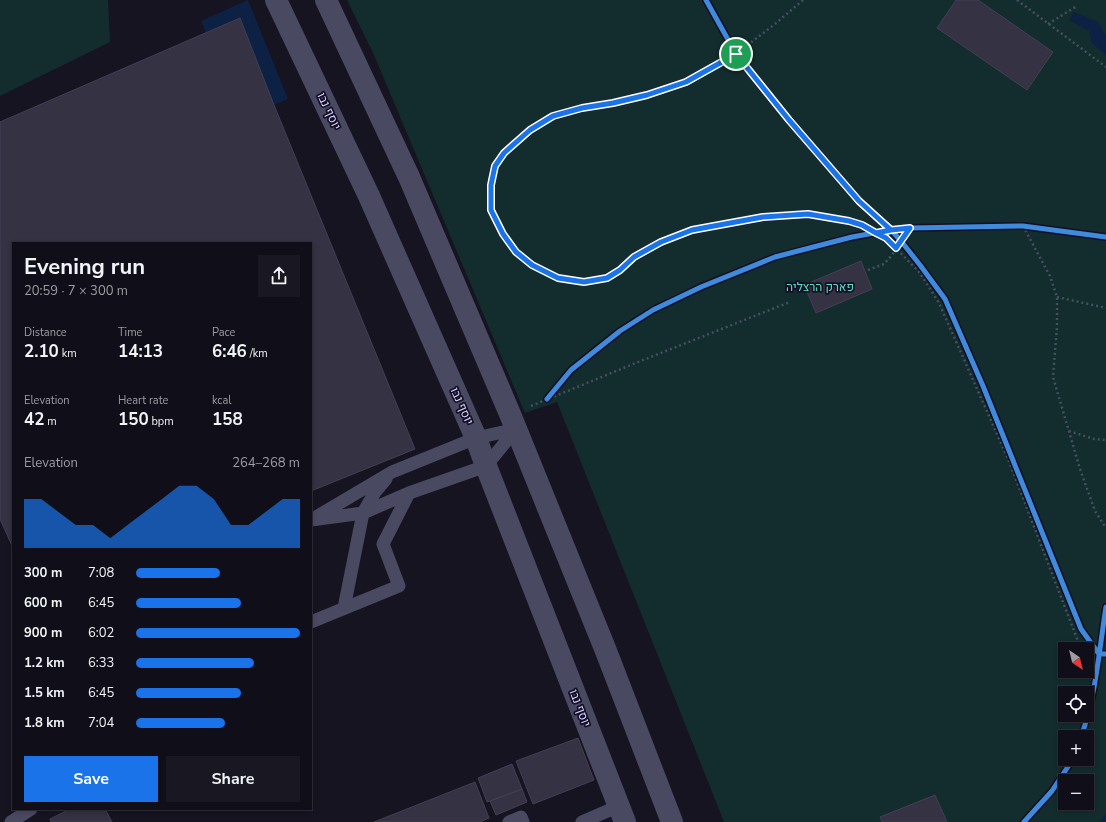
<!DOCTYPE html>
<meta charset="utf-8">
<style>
:root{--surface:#100f19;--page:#191822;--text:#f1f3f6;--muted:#9c9ca2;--line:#302f38;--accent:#1a73e8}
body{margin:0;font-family:"Nunito Sans",Heebo,sans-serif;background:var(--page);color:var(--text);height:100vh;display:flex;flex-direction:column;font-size:15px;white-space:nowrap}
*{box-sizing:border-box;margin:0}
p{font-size:13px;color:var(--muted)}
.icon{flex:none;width:22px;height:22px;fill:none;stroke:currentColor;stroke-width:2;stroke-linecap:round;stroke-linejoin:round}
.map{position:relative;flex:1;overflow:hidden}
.details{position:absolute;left:12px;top:242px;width:300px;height:568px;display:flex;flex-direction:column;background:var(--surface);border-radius:0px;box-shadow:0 2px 6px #0003,0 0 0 1px var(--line)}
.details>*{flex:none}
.needle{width:26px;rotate:145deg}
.fabs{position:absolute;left:1058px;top:642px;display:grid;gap:8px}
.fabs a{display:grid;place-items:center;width:36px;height:36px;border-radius:0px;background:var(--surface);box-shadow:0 2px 6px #0003,0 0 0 1px var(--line);font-size:20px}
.pin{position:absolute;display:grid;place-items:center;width:34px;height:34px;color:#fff;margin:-17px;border:2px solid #fff;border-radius:50%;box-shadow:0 1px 4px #0007}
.round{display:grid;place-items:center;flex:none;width:42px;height:42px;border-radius:0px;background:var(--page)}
.head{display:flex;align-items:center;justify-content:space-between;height:68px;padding:0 12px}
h1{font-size:22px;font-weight:700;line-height:30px}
.stats{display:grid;grid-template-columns:repeat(3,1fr);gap:6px;height:68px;padding:4px 12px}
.stats div{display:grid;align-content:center}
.stats b{font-size:17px;font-weight:700}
.stats small{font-size:11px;font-weight:400}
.stats p{font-size:11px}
.chart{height:112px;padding:8px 12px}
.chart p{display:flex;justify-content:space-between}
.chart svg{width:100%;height:72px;margin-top:4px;fill:var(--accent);opacity:.7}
.primary-button{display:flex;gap:8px;margin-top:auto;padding:8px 12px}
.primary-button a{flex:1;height:46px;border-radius:0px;background:var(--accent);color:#fff;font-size:16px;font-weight:700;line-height:46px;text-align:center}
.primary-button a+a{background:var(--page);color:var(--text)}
ul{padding:0 12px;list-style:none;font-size:13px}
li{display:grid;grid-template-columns:64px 48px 1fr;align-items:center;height:30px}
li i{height:10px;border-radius:5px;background:var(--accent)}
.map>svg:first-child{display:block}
.green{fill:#132c2d;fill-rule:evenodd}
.water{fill:#0d2144}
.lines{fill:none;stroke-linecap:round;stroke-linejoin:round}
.stream{stroke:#0d2144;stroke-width:7}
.building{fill:#343243;stroke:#433f54}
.path{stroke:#44505f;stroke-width:2.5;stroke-dasharray:2 3;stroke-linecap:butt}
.service{stroke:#4a4962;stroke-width:13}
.minor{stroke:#4a4962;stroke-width:22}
.cycleway-casing{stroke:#130f26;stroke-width:8}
.cycleway{stroke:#408adc;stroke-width:5}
.route-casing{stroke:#fff;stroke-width:8}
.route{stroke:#1a73e8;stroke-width:5}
.labels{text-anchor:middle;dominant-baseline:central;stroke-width:3.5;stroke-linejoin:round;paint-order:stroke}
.street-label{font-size:12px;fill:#d9d4ff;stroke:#130f26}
.park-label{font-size:12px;fill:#5fe0c0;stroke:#130f26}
</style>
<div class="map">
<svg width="1106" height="822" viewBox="0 0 1106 822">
<rect width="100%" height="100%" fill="#161421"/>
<path class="green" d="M 0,0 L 108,0 L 110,42 L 0,96 Z
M 347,0 L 1106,0 L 1106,822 L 724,822 L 557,402 L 525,413 L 374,55 ZM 1065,649 L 1087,649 L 1087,671 L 1065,671 ZM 1065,693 L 1087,693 L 1087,715 L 1065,715 ZM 1065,737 L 1087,737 L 1087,759 L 1065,759 ZM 1065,781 L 1087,781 L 1087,803 L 1065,803 Z"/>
<path class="water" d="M 248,0 L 288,99 L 274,105 L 240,18 L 206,33 L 201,21 Z
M 1074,12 L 1098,22 L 1106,36 L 1106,55 L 1091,42 L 1089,31 L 1069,20 Z"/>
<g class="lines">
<path class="stream" d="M 1104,822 L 1106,819"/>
</g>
<path class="building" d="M 956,0 L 978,0 L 1053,52 L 1027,90 L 937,28 Z
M 240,18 L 274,105 L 415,449 L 311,491 L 311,243 L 13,243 L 13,548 L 0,519 L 0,122 Z
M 861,261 L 872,289 L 816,313 L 804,285 Z
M 578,738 L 594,780 L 533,804 L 516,761 Z
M 512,764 L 522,789 L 487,802 L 478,778 Z
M 475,782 L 489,818 L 480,822 L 374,822 Z
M 522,789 L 527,802 L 496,815 L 490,801 Z
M 935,795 L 947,822 L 882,822 L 880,817 Z
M 70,809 L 105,809 L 112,822 L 51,822 L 50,819 Z"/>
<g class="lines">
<path class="path" d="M 706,0 L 736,54 L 789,120 L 859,201 L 891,230 L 901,241 L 920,265 L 945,299 L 983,386 L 1081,629 L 1099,654 L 1106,654
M 803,0 L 775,24 L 736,54 L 686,81 L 647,95 L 613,103 L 582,108 L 553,116 L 530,130 L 505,153 L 495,166 L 491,185 L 491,210 L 503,234 L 516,252 L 532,265 L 558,278 L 584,282 L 607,277 L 620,270 L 634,257 L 661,242 L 692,230 L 763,217 L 808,214 L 849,221 L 862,225 L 886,238 L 920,273 L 939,303 L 1008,459 L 1081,649
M 1017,0 L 1106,67
M 1048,24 L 1077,6
M 1023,226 L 1050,276 L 1057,297 L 1057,326 L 1053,377 L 1080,469 L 1095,511 L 1106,528
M 868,270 L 884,264 L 892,255 L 910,228
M 1057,297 L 1106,308
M 547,399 L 571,370 L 620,331 L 653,310 L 701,287 L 775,257 L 852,237 L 891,230 L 910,228 L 1023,226 L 1106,237
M 531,406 L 643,360 L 790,302
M 1069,431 L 1094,439 L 1106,440
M 1087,665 L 1095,685
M 1081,737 C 1096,695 1099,651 1106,607
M 1024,822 L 1052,791 L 1073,759"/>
<path class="service" d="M 316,517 L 392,472 L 476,438 L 516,429
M 311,520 L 363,513 L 409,493 L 486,466 L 516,429
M 344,608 L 363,513 L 375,492 L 386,479
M 311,622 L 399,586 L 383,544 L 409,493
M 11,822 L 31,809
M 509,822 L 521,817 L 523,822
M 582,822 L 619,806"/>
<path class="minor" d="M 276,0 L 369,196 L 476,438 L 486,466 L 625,822
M 326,0 L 409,177 L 510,414 L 606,651 L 672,822"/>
<defs>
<path id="cycleway" d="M 706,0 L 736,54 L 789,120 L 859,201 L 891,230 L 901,241 L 920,265 L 945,299 L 983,386 L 1081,629 L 1099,654 L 1106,654
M 547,399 L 571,370 L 620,331 L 653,310 L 701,287 L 775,257 L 852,237 L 891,230 L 910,228 L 1023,226 L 1106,237
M 1081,737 C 1096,695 1099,651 1106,607
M 1024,822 L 1052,791 L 1073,759"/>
</defs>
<use href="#cycleway" class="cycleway-casing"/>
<use href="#cycleway" class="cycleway"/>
</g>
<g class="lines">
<defs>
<path id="route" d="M 736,54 L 789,120 L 859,201 L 891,230 L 876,233 L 886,238 L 896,248 L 910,228 L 891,230 L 876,233 L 862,225 L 849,221 L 808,214 L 763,217 L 692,230 L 661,242 L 634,257 L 620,270 L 607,278 L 584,282 L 558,278 L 532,265 L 516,252 L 503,234 L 491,210 L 491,185 L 495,166 L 504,153 L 530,130 L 553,116 L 582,108 L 613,103 L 647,95 L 686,82 L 736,54"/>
</defs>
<use href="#route" class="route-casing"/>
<use href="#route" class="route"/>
</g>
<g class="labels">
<g class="street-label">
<text transform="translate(329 111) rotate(65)">יוסף נבו</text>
<text transform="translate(462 406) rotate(66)">יוסף נבו</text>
<text transform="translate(580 708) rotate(69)">יוסף נבו</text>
</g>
<g class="park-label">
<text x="820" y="287">פארק הרצליה</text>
</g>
</g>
</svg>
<div class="fabs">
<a><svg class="needle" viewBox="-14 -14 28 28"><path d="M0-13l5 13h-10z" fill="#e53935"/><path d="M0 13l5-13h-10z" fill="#9c9ca2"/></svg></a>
<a><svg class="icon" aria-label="locate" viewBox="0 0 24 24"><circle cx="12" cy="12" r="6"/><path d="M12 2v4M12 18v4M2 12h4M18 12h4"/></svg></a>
<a>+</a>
<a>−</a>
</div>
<div class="pin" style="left:736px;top:54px;background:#1e9e55"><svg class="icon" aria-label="arrive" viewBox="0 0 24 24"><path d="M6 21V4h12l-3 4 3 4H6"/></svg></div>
<section class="details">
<div class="head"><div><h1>Evening run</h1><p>20:59 · 7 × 300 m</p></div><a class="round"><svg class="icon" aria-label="share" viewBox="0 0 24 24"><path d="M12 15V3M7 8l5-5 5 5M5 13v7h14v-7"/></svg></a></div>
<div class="stats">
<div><p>Distance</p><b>2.10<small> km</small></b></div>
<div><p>Time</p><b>14:13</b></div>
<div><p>Pace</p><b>6:46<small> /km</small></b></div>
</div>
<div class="stats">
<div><p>Elevation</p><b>42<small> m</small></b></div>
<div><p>Heart rate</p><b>150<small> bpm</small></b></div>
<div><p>kcal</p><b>158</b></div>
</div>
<div class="chart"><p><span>Elevation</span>264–268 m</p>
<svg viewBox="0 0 160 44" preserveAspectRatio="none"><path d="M0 44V14L10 14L20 22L30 30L40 30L50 38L60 30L70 22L80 14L90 6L100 6L110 14L120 30L130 30L140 22L150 14L160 14V44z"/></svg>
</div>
<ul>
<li><b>300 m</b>7:08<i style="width:51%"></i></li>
<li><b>600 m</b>6:45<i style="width:64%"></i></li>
<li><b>900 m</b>6:02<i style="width:100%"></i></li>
<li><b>1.2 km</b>6:33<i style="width:72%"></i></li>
<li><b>1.5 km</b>6:45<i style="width:64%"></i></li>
<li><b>1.8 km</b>7:04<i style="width:54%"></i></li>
</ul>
<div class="primary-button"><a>Save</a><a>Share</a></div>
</section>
</div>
